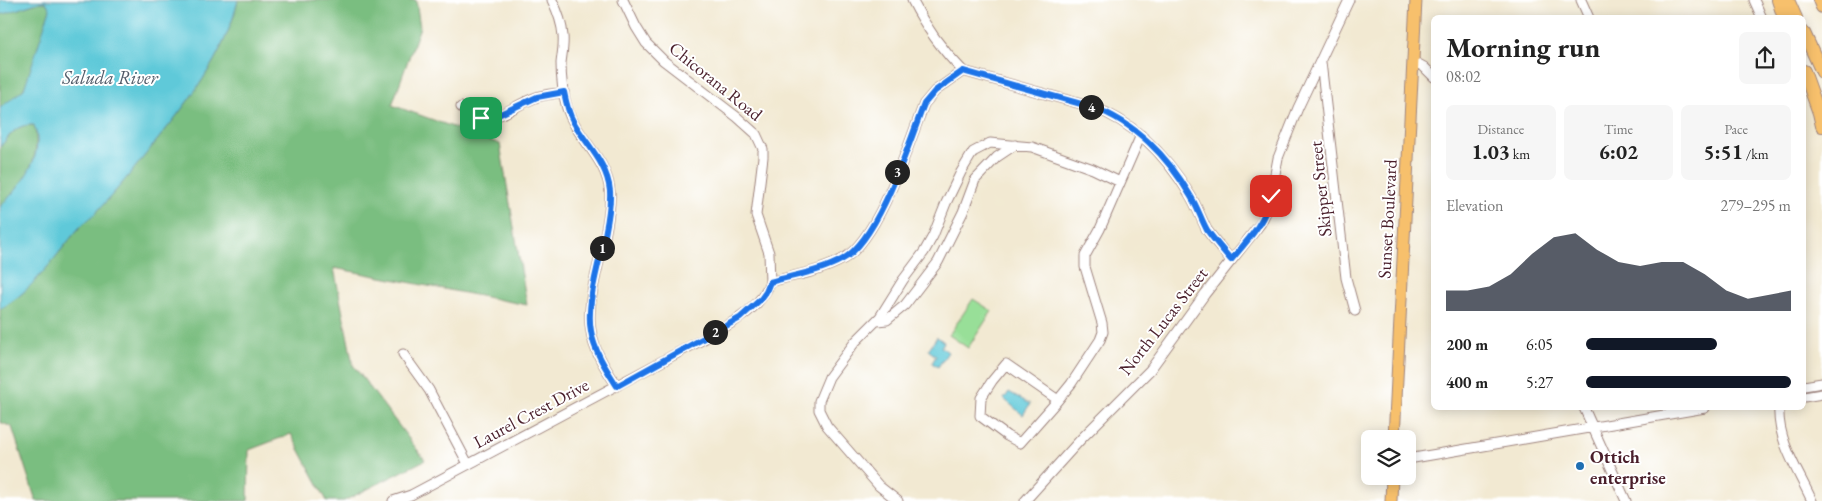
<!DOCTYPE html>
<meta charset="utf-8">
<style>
:root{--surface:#fff;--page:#f6f6f6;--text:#222;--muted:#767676;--accent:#111827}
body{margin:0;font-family:"EB Garamond",serif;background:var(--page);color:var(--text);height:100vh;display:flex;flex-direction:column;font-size:19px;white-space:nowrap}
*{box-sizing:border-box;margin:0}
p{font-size:16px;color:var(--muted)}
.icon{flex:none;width:28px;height:28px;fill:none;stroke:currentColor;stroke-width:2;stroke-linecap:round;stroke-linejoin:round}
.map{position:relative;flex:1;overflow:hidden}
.drawer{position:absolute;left:1431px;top:15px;width:375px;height:395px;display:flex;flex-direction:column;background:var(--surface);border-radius:8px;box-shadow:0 2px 12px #0003}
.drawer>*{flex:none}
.controls{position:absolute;left:1361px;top:430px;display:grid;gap:10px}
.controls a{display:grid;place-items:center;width:55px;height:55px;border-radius:8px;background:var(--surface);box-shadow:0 2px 12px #0003;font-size:25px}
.pin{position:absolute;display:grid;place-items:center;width:42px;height:42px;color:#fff;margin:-21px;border-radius:10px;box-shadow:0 2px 8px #0006}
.km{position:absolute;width:25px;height:25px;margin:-12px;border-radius:50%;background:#222;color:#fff;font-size:14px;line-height:25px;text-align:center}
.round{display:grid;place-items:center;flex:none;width:52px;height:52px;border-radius:8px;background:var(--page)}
.headline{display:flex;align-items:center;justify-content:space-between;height:85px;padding:0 15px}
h1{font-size:28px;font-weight:700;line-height:38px}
.stats{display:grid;grid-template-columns:repeat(3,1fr);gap:8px;height:85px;padding:5px 15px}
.stats div{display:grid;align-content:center;border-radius:8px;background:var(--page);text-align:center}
.stats b{font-size:21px;font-weight:700}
.stats small{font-size:14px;font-weight:400}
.stats p{font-size:14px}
.chart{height:140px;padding:10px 15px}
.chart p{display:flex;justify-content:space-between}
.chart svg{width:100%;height:90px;margin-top:5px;fill:var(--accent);opacity:.7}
ul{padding:0 15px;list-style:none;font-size:16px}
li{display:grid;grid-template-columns:80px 60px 1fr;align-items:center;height:38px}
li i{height:12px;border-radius:6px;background:var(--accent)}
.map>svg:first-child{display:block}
.green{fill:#98df98;stroke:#717f62}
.forest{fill:#7abe80;stroke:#626e56}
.water{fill:#5fc9d9;stroke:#547482}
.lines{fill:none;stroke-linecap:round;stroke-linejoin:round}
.minor-casing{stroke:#9e847e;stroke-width:11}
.major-casing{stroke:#9e847e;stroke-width:13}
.highway-casing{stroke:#9e847e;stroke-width:14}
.minor{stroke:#fff;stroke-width:9}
.major{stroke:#f7c06c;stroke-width:11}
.highway{stroke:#f7c06c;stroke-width:12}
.route-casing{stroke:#fff;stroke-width:10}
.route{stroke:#1a73e8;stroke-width:6}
.poi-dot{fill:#1f6fb2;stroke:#fff;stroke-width:2}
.labels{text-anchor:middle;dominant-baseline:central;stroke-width:4;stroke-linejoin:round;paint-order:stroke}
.street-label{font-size:18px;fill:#4a1f2b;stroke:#fff}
.poi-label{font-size:18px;font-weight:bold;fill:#4a1f2b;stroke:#fff;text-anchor:start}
.water-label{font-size:19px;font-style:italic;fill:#515a68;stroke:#fff}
</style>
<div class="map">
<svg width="1822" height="501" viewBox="0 0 1822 501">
<rect width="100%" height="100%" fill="#fff"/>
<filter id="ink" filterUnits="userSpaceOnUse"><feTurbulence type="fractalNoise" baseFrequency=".02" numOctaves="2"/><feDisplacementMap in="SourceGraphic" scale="10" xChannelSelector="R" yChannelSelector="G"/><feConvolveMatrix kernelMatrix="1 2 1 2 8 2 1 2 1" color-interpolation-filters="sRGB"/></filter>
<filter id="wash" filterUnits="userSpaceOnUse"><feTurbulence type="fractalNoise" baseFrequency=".0096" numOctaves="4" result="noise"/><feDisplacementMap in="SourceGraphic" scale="20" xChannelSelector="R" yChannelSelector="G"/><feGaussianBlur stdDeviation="1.12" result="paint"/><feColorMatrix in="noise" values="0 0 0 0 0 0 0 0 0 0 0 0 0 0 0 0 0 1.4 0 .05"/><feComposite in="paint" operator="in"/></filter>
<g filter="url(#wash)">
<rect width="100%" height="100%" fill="#f2e9d2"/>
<path class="green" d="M 973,299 L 992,311 L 968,348 L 949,335 Z"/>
<path class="forest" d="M 238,0 L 416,0 L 420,27 L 392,105 L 500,144 L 527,305 L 334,268 L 353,365 L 425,460 L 344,501 L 327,501 L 291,434 L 249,450 L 248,501 L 36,501 L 12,427 L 0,422 L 0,309 C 33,291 55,256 79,228 C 86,221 95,215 101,207 C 118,189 134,169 150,149 C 186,105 225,57 238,0 Z
M 40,2 L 46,2 L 50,9 C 44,29 33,76 22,91 C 17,98 7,103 0,108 L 0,15 Z
M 27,125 L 34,125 L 35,128 C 41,163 23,183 0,207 L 0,147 C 8,138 15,127 27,125 Z"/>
<path class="water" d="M 0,0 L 238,0 C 225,57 186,105 150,149 C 134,169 118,189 101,207 C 95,215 86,221 79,228 C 55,256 33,291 0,309 L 0,207 C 20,186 46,157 34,125 C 16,124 11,134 0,147 L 0,108 L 24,89 L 50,9 L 46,2 L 40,2 L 0,15 Z
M 937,337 L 944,342 L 941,347 L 948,352 L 938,367 L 932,363 L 936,356 L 928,350 Z
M 1009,392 L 1030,404 L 1023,415 L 1004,399 Z"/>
</g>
<g filter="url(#ink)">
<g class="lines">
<defs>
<path id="minor" d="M 552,0 C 558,12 562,23 563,36 C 564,45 562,54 561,63 C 561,77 563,94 567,108 C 577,139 607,158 610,192 C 611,209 607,225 604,241 C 598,266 586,306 591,331 C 594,352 606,369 617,386
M 623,0 L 636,27 L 646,43 L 664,61 L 737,117 L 756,134 L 763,149 L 763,157 L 756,215 L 769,253 L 770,282
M 912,0 C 925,26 942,50 963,71 L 1092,107 C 1135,122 1167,157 1190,195 C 1197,206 1201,219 1207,230 C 1214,240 1223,250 1231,260
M 1581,0 L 1589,18
M 1754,0 L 1762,18
M 1413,61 L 1424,67 L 1434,77
M 1321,62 L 1346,278 L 1355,311
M 461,107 C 497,130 503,109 537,97 C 545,94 555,94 564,92
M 877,321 L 887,320 L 905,305 L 938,262 L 963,212 L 975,180 L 997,157 L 1015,145
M 403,354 L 429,390 L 468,464
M 1006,364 L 1058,400 L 1020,443 L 1007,436 L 980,416 L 981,398 L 992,381 Z
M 1804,386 L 1822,383
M 1804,397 L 1822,394
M 1058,400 L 1071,384 L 1100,340 L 1103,332 L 1102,323 L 1085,267 L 1085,256 L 1100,229 L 1141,135
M 1584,408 L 1626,501
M 1779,408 C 1777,441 1799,472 1812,501
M 1408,459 L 1705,408
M 393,501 L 411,495 L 702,340 C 727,325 760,311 770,282 C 794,275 820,272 843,259 C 879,239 909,143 924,104 L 935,91 L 963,71
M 898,501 L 879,486 L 827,426 L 819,410 L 819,401 L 829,377 L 855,342 L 880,317 L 903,280 L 924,252 L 933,236 L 946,203 L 961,172 L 973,152 L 990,143 L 1032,147 L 1093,169 L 1120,182
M 1025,501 L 1082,438 L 1150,370 L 1205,294 L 1261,223 L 1269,206 L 1278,158 L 1298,108 L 1349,0"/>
<path id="major" d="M 1394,439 L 1416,0
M 1391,501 L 1392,476"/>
<path id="highway" d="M 1778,0 L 1784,18
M 1788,0 L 1796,18
M 1819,0 L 1822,7
M 1804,33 L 1822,72
M 1804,71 L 1819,113 L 1822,126"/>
</defs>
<use href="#minor" class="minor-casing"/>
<use href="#major" class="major-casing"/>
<use href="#highway" class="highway-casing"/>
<use href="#minor" class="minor"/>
<use href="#major" class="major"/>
<use href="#highway" class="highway"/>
</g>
</g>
<g class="lines" filter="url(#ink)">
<defs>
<path id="route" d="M 481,118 L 496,116 L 537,97 L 564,92 C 566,102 568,112 573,121 C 586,145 607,162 610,191 C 611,208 607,224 604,240 C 598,266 586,306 591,331 C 594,351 606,369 617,386 L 740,318 L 761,299 L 766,292 L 770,282 C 794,275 820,272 843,259 C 879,239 909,143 924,104 L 935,91 L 963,71 L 1092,107 C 1135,122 1168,157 1190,195 C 1197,206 1201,219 1207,230 C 1214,240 1223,250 1231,260 C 1248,240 1265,222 1271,196"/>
</defs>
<use href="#route" class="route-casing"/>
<use href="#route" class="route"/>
</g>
<circle class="poi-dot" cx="1580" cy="466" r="5"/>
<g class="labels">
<g class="street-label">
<text transform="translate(716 81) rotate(39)">Chicorana Road</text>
<text transform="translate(1320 189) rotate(-96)">Skipper Street</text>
<text transform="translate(1387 219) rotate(-87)">Sunset Boulevard</text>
<text transform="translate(1163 321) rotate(-52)">North Lucas Street</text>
<text transform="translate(531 413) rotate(-28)">Laurel Crest Drive</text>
</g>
<g class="poi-label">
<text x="1590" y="456">Ottich<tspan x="1590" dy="21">enterprise</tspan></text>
</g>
<g class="water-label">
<text x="110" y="77">Saluda River</text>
</g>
</g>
</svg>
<div class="controls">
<a><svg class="icon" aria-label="layers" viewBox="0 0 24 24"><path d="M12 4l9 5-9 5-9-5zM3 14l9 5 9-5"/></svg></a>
</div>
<div class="pin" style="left:481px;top:118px;background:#1e9e55"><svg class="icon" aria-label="arrive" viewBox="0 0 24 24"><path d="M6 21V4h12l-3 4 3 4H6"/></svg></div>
<div class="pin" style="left:1271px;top:196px;background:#d93025"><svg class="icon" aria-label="check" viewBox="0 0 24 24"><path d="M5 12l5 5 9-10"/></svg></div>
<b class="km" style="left:602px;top:248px">1</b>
<b class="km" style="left:715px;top:332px">2</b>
<b class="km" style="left:897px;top:172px">3</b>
<b class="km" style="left:1091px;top:107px">4</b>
<section class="drawer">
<div class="headline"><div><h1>Morning run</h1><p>08:02</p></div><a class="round"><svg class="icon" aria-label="share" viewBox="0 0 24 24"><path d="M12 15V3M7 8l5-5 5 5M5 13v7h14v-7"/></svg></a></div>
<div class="stats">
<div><p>Distance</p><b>1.03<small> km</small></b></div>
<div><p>Time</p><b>6:02</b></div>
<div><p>Pace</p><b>5:51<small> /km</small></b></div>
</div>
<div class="chart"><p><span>Elevation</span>279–295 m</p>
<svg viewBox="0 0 160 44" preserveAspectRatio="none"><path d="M0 44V34L10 34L20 32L30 26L40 16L50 8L60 6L70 14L80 20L90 22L100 20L110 20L120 26L130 34L140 38L150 36L160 34V44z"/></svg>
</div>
<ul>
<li><b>200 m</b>6:05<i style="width:64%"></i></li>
<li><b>400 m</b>5:27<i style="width:100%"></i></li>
</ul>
</section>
</div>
